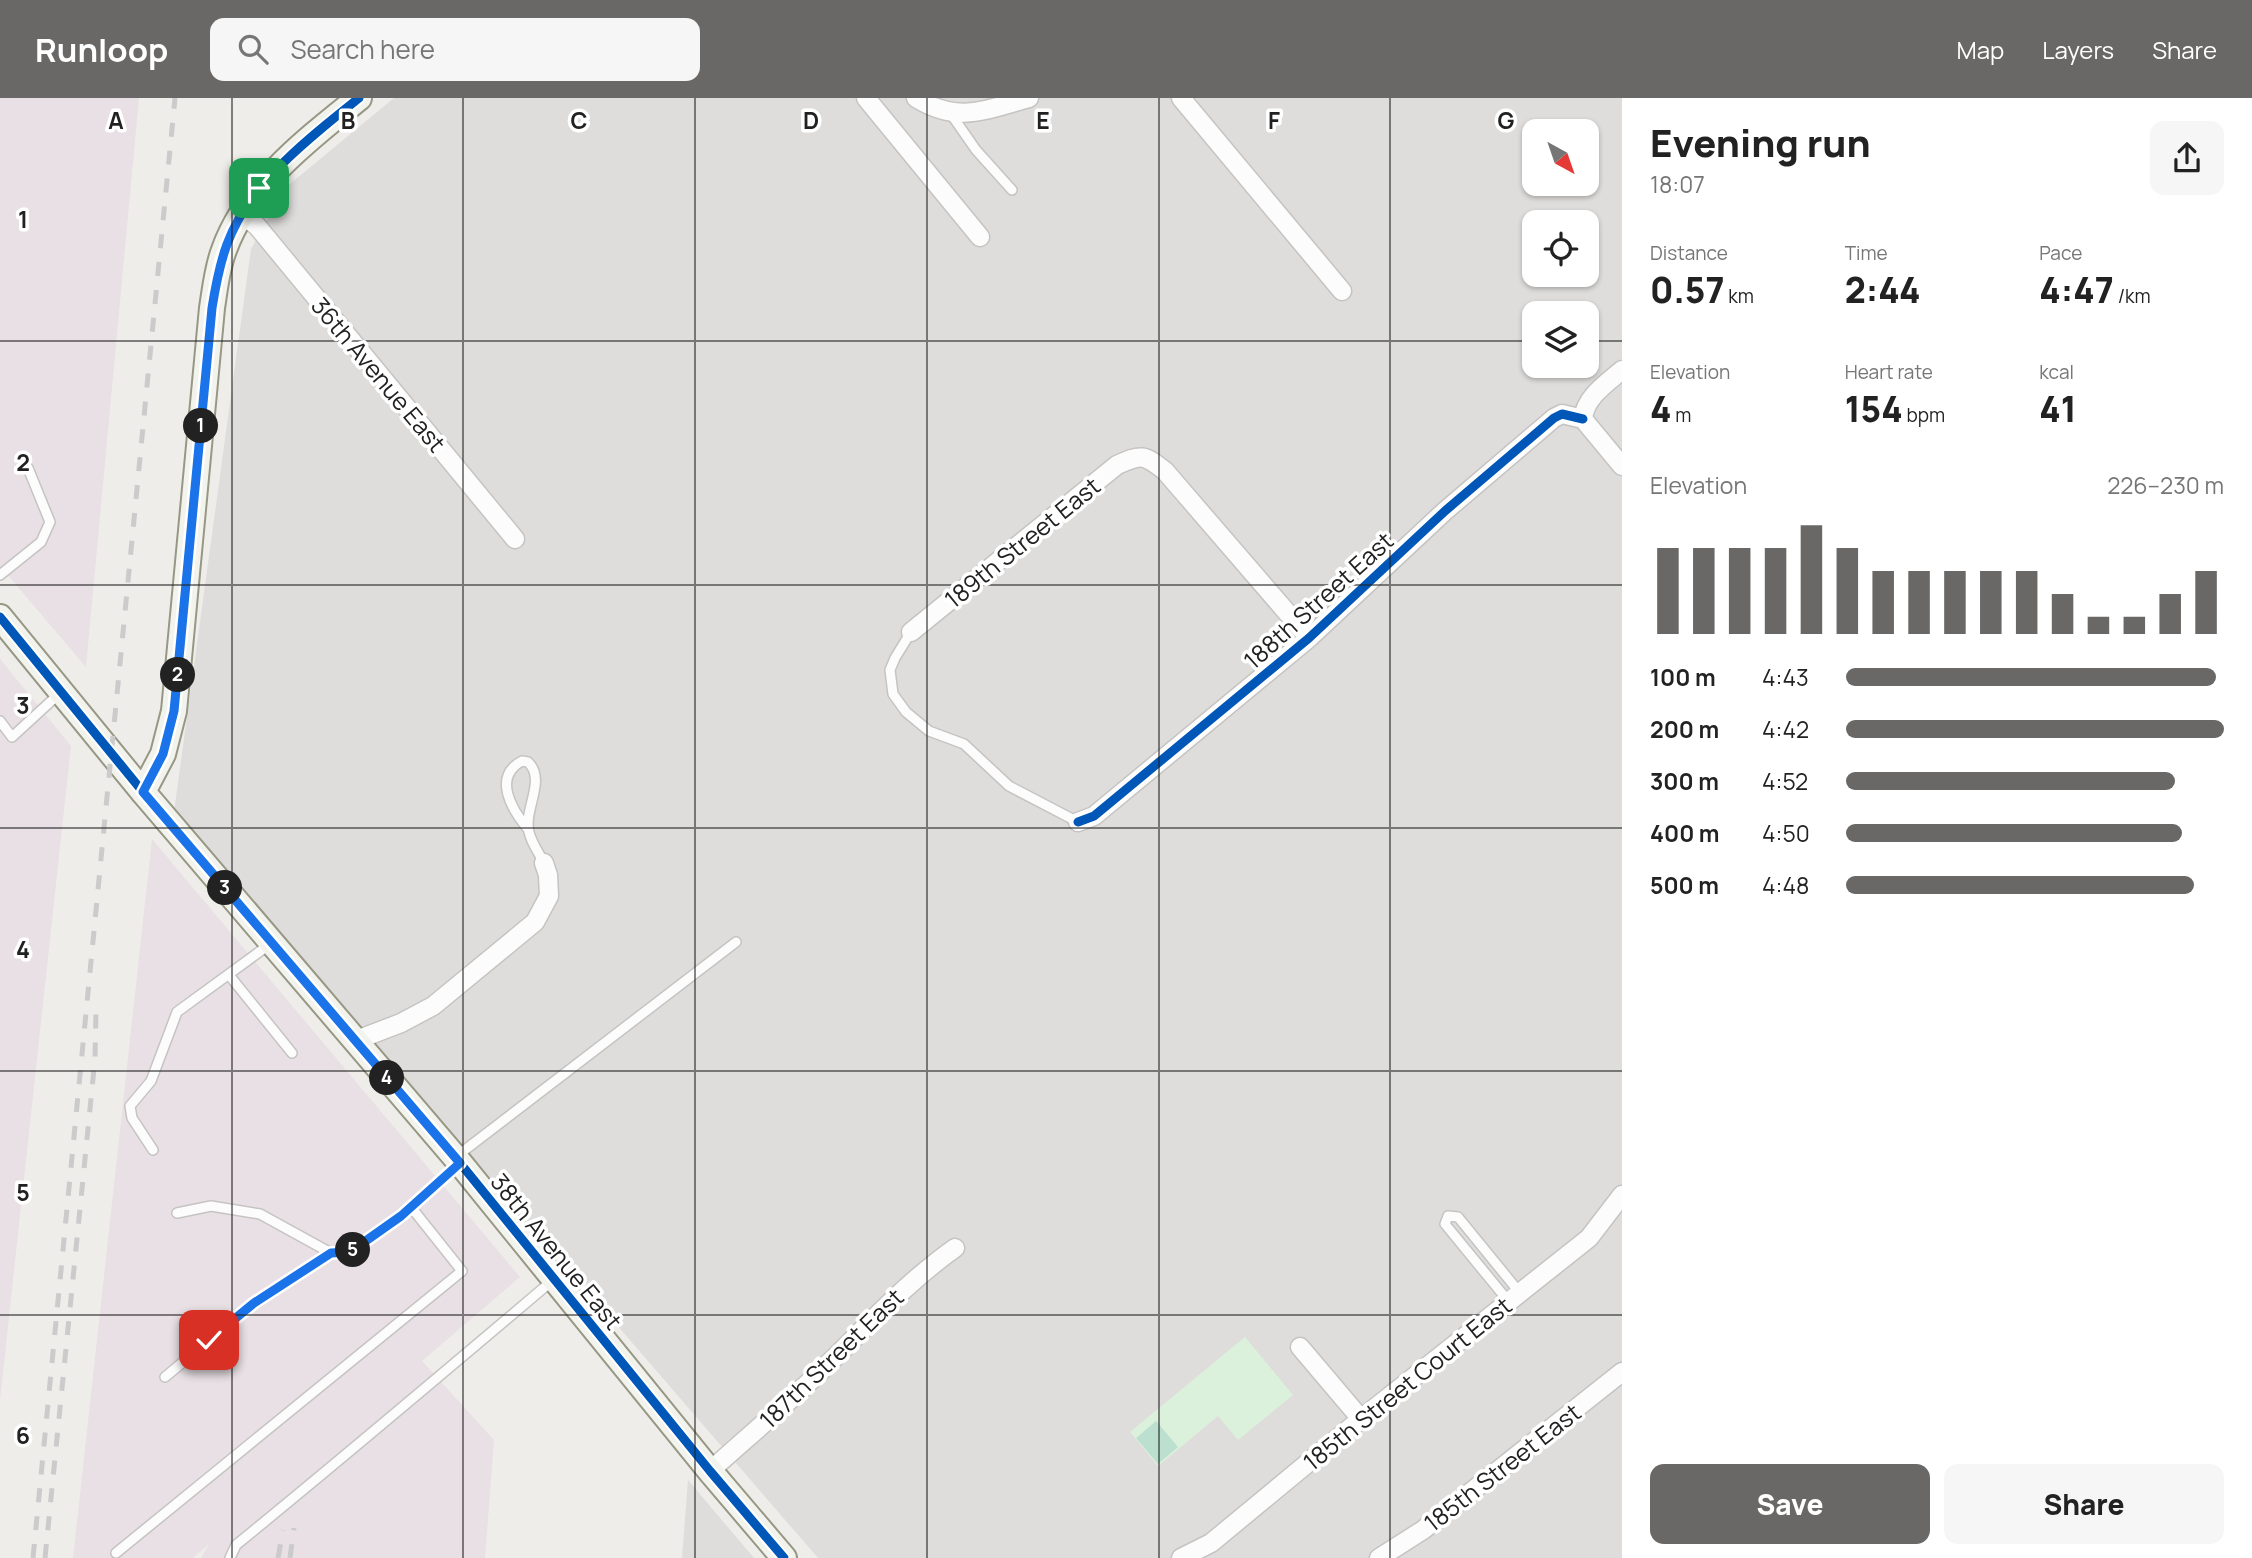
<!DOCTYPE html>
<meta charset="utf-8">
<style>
:root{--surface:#fff;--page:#f6f6f6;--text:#222;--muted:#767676;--accent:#696867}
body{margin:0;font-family:Manrope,sans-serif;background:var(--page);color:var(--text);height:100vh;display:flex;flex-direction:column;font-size:26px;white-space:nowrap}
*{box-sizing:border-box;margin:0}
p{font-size:23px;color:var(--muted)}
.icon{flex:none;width:38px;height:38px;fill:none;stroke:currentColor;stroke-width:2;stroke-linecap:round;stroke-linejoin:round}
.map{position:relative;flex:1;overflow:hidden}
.sheet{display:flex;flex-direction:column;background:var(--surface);width:630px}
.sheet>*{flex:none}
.needle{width:46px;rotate:140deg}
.buttons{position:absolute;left:1522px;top:21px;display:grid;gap:14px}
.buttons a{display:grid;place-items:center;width:77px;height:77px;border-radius:14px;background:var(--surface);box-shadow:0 2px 5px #0004;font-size:35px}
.pin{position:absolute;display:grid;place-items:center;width:60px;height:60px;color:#fff;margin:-30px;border-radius:14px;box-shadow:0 4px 10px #0006}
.km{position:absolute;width:35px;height:35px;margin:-18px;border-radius:50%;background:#222;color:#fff;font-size:19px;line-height:35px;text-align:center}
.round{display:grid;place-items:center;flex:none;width:74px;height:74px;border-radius:14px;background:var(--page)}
.overview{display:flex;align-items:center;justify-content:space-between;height:119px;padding:0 28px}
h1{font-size:38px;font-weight:800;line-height:52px}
.metrics{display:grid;grid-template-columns:repeat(3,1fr);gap:10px;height:119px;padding:7px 28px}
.metrics div{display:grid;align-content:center}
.metrics b{font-size:35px;font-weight:800}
.metrics small{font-size:19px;font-weight:400}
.metrics p{font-size:19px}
.chart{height:196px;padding:14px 28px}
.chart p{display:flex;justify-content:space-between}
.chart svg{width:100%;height:126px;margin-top:7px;stroke:var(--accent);stroke-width:6}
.primary-button{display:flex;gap:14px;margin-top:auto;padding:14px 28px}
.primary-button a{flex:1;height:80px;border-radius:14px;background:var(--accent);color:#fff;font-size:28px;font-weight:800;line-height:80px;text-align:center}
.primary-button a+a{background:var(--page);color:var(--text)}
ul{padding:0 28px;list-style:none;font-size:23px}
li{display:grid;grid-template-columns:112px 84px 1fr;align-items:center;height:52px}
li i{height:18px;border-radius:9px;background:var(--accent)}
header{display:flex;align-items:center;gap:42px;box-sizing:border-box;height:98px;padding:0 35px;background:var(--accent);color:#fff}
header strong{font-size:33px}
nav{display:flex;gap:38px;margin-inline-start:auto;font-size:24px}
.search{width:490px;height:63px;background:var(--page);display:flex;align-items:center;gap:18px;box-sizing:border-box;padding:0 24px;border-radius:14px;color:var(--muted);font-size:26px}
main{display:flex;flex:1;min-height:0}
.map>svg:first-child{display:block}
.residential{fill:#dedddb;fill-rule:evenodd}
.industrial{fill:#e8e0e4}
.park{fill:#dcf1db}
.pitch{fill:#bbe0d0}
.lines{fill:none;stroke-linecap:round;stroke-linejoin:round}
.lane-casing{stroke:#c5c4c2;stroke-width:12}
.street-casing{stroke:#c5c4c2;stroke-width:21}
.secondary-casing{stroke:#969784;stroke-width:28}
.lane{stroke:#fdfcfc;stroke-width:9}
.street{stroke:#fdfcfc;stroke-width:18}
.secondary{stroke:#f3f3ed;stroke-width:24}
.rail{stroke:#cbcbcb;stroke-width:5;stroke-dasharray:14 14;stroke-linecap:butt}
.cycleway-casing{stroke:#fff;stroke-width:13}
.cycleway{stroke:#0057b8;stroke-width:9}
.route-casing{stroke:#fff;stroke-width:14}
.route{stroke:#1a73e8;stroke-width:9}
.grid{fill:none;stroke:#212121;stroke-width:2;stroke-opacity:0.55}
.labels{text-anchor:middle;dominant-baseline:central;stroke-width:7;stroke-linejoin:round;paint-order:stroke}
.street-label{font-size:24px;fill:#212121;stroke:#fff}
.grid-label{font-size:23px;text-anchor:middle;font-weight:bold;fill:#212121;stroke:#fff;stroke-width:7;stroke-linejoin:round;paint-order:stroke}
</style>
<header>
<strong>Runloop</strong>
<div class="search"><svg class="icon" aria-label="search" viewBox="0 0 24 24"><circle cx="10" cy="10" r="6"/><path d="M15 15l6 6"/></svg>Search here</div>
<nav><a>Map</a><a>Layers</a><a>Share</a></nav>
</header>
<main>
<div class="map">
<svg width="1622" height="1460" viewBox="0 0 1622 1460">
<rect width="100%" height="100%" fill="#efedea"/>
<path class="residential" d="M 394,0 L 1622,0 L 1622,1460 L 818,1460 L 174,714 L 251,151 L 285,90 ZM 1535,33 L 1587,33 L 1587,86 L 1535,86 ZM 1535,124 L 1587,124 L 1587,177 L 1535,177 ZM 1535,215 L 1587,215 L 1587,268 L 1535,268 Z
M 688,1382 L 754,1460 L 682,1460 Z"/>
<path class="industrial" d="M 0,0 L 139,0 L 86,569 L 0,468 Z
M 0,561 L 71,648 L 0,1302 Z
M 152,741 L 520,1179 L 422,1263 L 494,1342 L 485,1460 L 201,1460 L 209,1446 L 193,1460 L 73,1460 Z"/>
<path class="park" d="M 1245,1239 L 1293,1297 L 1238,1342 L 1218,1318 L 1158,1368 L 1130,1334 Z"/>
<path class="pitch" d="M 1156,1323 L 1178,1349 L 1158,1366 L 1136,1340 Z"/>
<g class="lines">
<defs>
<path id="lane" d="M 951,16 L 976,52 L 1012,92
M 0,477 L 41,444 L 50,424 L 28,370
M 911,534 L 895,560 L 890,572 L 893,596 L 906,614 L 929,633 L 964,646 L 1009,688 L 1078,724
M 0,623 L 12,639 L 61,594
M 528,731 C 512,712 492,679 522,663 L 528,664 C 547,682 523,712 529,734 C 531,744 539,755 544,765
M 229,877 L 292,955
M 153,1052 L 132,1020 L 130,1008 L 151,983 L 177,914 L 270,846
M 457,1058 L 736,844
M 177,1115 L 211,1108 L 260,1116 L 331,1155 L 350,1154 L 401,1118 L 459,1066
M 1509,1204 L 1445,1126 L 1448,1118 L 1458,1119 L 1520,1195
M 165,1279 L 254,1205 L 331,1155
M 116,1455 L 462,1173 L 411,1109
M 230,1460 L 236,1447 C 343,1360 448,1271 553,1182"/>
<path id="street" d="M 866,0 L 980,139
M 916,0 C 959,26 984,12 1029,0
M 1181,0 L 1342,193
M 240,115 L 257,128 L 515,441
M 1583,321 C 1585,299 1607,285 1622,272
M 1583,321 L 1622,368
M 911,534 L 1117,367 C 1141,356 1144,356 1165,373 L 1309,540
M 1078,724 L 1094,718 L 1309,540 L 1445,413 L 1554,320 L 1562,316 L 1583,321
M 354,943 L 401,925 L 433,908 L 535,824 L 549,798 L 548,777 L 544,765
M 1300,1249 L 1361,1321
M 710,1373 C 749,1338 788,1305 825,1269 C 868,1227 907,1184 955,1150
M 1181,1460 L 1211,1445 L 1361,1321 L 1589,1140 L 1622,1097
M 1379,1460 L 1423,1432 L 1622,1274"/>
<path id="secondary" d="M 0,519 L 143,694 L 460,1065 L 710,1373 L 784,1460
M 143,694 L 163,656 L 174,613 L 212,210 C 215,191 217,170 224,152 C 248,86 307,42 359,0"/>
</defs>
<use href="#lane" class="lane-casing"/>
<use href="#street" class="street-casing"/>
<use href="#secondary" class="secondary-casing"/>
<use href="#lane" class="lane"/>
<use href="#street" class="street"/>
<use href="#secondary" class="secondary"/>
<path class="rail" d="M 33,1460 L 175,0
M 45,1460 L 95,961 L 96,912
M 278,1460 L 283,1432
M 290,1460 L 294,1430"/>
<defs>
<path id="cycleway" d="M 0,519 L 143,694 L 460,1065 L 710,1373 L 784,1460
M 143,694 L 163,656 L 174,613 L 212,210 C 215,191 217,170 224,152 C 248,86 307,42 359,0
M 1078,724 L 1094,718 L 1309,540 L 1445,413 L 1554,320 L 1562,316 L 1583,321"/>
</defs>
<use href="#cycleway" class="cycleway-casing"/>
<use href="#cycleway" class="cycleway"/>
</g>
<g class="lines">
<defs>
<path id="route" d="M 209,1242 L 254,1205 L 331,1155 L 350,1154 L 401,1118 L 460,1065 L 143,694 L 163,656 L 174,613 L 212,210 C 220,160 228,131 259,90"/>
</defs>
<use href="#route" class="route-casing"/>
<use href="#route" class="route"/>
</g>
<path class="grid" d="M 232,0 L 232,1460M 463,0 L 463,1460M 695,0 L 695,1460M 927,0 L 927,1460M 1159,0 L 1159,1460M 1390,0 L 1390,1460M 0,243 L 1535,243M 1587,243 L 1622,243M 0,487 L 1622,487M 0,730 L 1622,730M 0,973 L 1622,973M 0,1217 L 1622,1217"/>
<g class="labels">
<g class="street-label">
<text transform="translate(379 276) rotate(50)">36th Avenue East</text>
<text transform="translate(1022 444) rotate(-39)">189th Street East</text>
<text transform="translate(1318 502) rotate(-42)">188th Street East</text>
<text transform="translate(557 1153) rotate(51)">38th Avenue East</text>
<text transform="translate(831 1260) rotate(-44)">187th Street East</text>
<text transform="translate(1407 1285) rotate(-39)">185th Street Court East</text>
<text transform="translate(1502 1369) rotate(-38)">185th Street East</text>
</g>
</g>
<g class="grid-label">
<text x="116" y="31">A</text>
<text x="348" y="31">B</text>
<text x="579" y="31">C</text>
<text x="811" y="31">D</text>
<text x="1043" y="31">E</text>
<text x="1274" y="31">F</text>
<text x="1506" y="31">G</text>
<text x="23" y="130">1</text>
<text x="23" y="373">2</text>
<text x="23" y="616">3</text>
<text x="23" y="860">4</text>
<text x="23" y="1103">5</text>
<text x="23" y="1346">6</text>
</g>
</svg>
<div class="buttons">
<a><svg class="needle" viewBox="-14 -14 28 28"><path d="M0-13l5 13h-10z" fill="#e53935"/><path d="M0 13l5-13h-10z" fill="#767676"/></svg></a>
<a><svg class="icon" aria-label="locate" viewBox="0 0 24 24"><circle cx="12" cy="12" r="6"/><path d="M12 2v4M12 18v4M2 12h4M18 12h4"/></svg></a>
<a><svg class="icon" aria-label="layers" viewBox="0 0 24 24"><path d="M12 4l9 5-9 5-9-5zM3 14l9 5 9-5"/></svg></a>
</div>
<div class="pin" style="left:259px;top:90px;background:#1e9e55"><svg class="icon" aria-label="arrive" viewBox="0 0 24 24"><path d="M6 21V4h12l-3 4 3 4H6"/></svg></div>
<div class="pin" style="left:209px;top:1242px;background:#d93025"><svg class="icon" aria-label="check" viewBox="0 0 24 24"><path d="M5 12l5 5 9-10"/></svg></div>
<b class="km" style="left:201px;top:328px">1</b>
<b class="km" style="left:178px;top:577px">2</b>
<b class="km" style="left:225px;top:790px">3</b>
<b class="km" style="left:387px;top:980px">4</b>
<b class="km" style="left:353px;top:1152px">5</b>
</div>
<section class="sheet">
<div class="overview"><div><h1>Evening run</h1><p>18:07</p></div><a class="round"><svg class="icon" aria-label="share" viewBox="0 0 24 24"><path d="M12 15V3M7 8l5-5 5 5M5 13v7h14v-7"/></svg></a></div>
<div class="metrics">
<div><p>Distance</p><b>0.57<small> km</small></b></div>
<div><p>Time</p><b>2:44</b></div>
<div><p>Pace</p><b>4:47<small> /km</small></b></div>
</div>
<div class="metrics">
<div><p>Elevation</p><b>4<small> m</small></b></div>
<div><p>Heart rate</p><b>154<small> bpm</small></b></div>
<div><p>kcal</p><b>41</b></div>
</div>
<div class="chart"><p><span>Elevation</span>226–230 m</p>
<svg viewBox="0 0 160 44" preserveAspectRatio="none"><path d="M5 44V14M15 44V14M25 44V14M35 44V14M45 44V6M55 44V14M65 44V22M75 44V22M85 44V22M95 44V22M105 44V22M115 44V30M125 44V38M135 44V38M145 44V30M155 44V22"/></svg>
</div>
<ul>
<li><b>100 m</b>4:43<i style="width:98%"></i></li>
<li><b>200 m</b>4:42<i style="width:100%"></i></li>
<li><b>300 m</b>4:52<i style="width:87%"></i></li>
<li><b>400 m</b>4:50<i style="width:89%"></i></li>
<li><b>500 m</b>4:48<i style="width:92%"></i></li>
</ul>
<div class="primary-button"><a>Save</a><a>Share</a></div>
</section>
</main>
